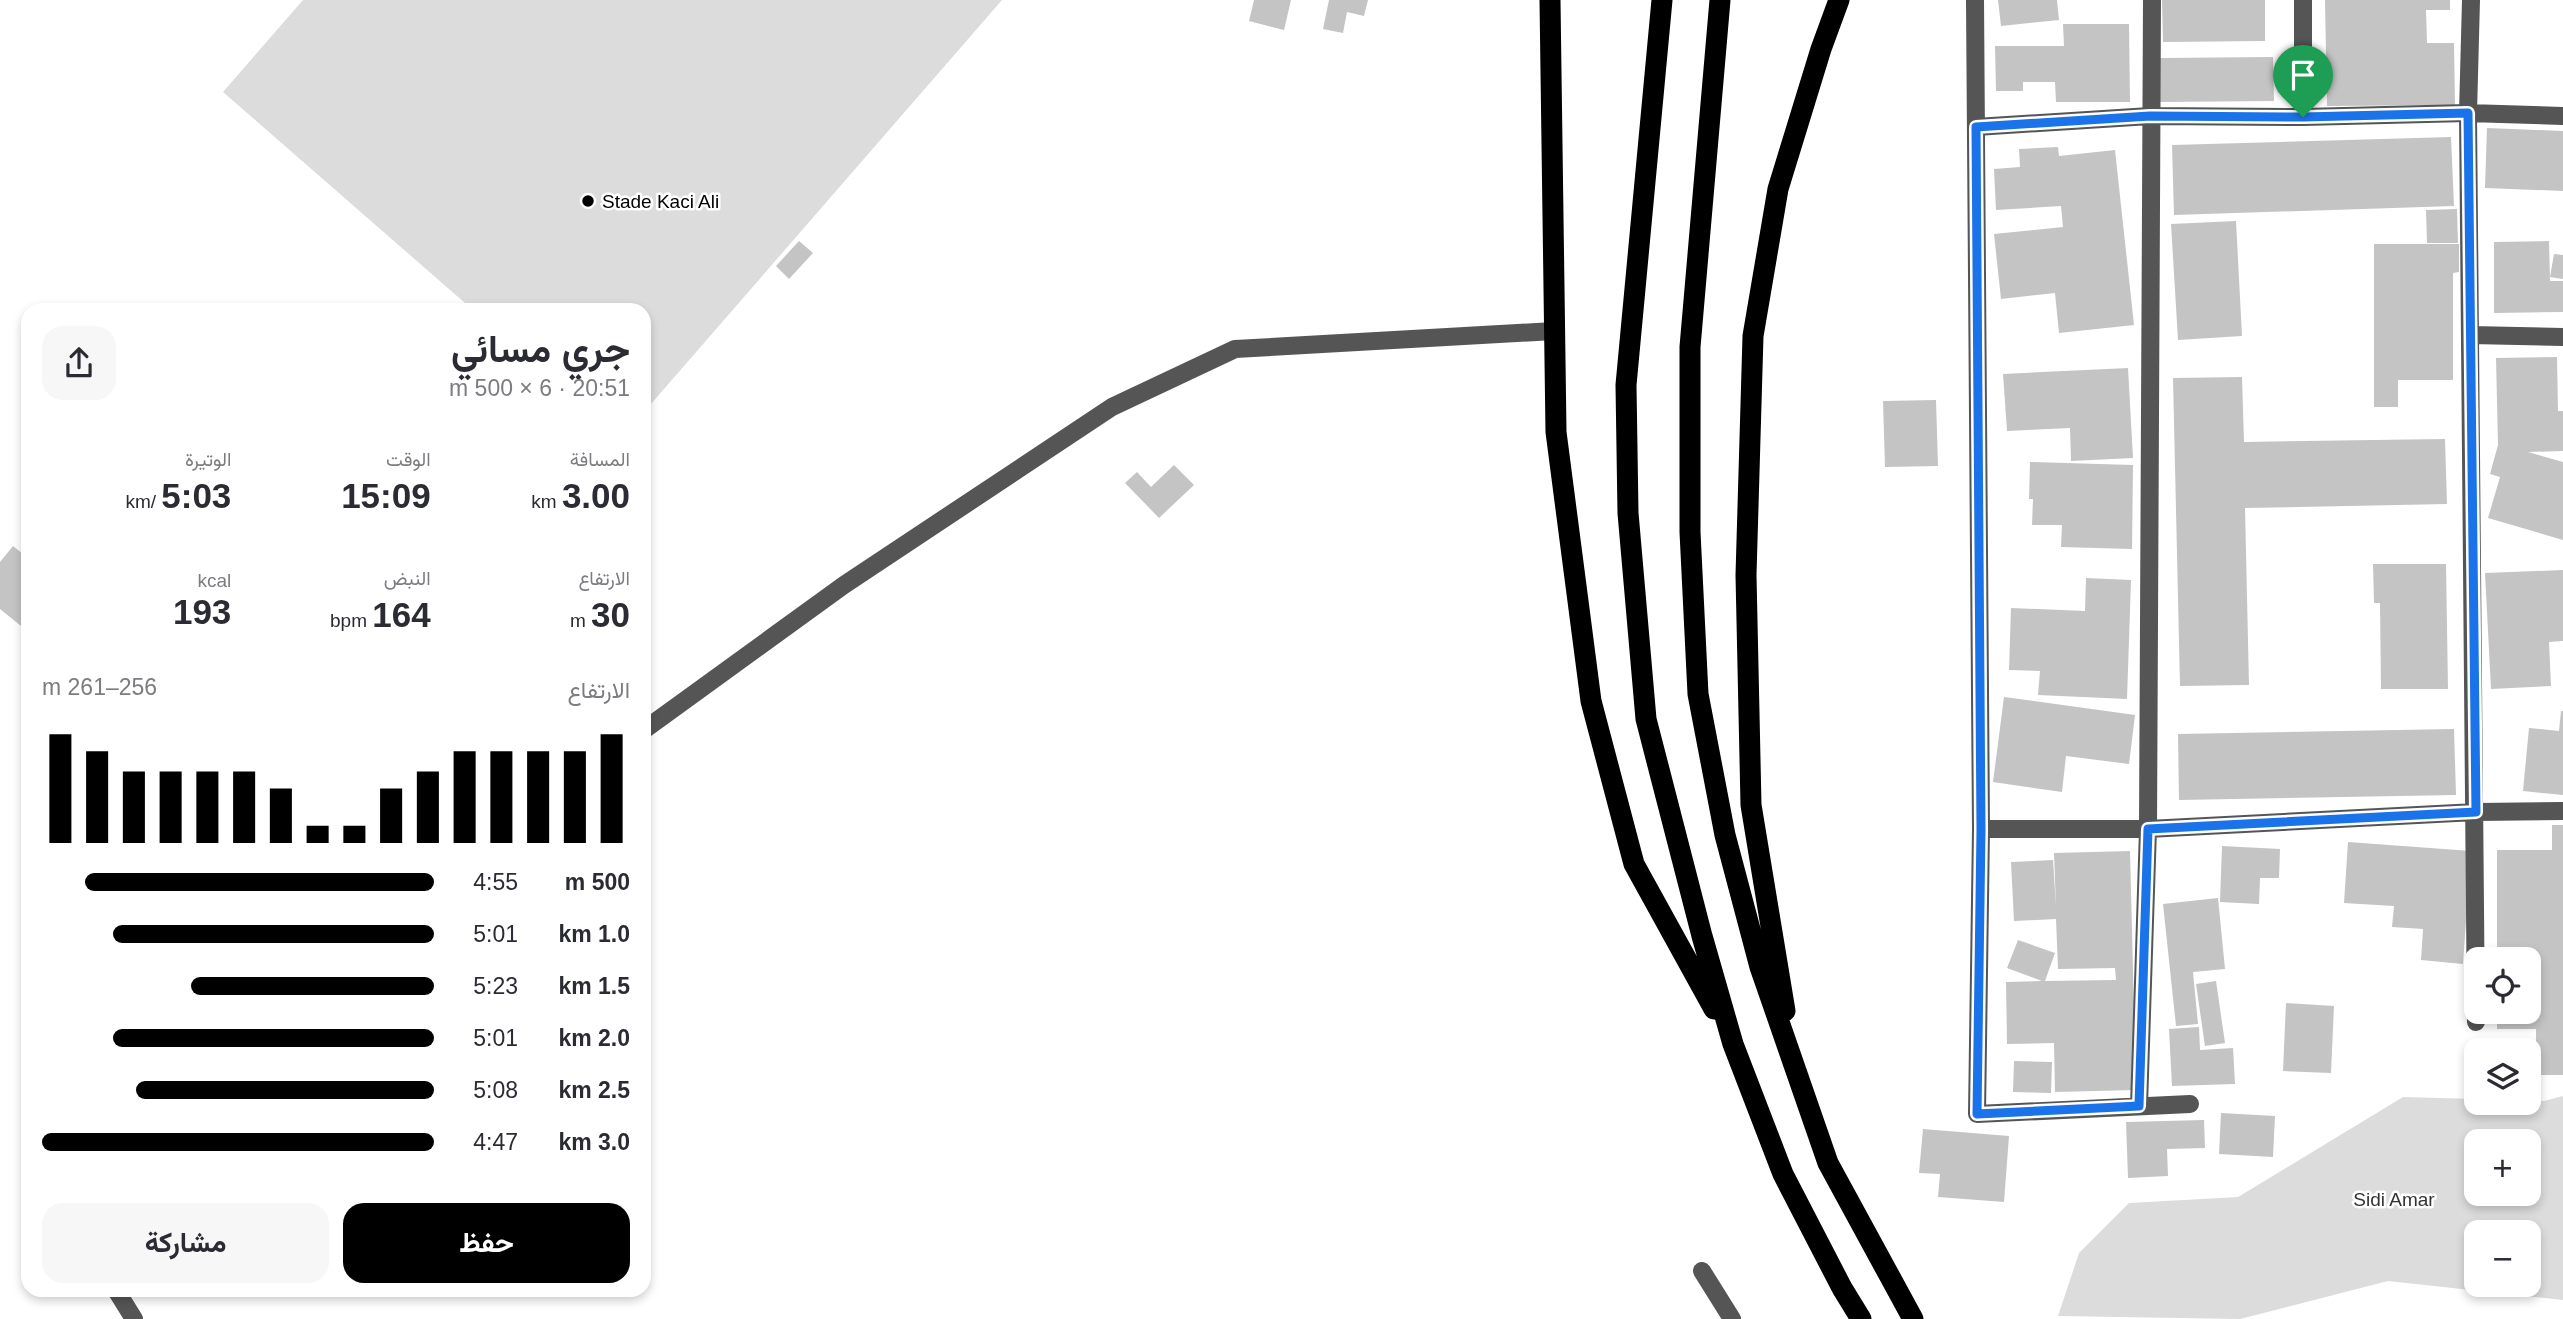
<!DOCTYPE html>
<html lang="ar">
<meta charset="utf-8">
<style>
:root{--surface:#fff;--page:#f7f7f7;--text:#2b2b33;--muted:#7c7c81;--accent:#000}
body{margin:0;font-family:Arial,Vazirmatn,sans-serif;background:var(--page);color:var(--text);direction:rtl;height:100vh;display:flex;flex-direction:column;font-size:26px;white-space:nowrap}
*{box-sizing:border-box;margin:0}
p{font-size:23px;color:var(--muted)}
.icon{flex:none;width:38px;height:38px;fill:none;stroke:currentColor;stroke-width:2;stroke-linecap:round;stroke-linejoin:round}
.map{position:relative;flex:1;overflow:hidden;direction:ltr}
.drawer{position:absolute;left:21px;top:303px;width:630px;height:994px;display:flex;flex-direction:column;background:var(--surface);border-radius:21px;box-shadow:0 4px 10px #0003;direction:rtl}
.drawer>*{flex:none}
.tools{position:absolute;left:2464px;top:947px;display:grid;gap:14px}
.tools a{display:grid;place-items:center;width:77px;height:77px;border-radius:14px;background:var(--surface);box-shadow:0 4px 10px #0003;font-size:35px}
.pin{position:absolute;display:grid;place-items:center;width:60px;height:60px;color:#fff;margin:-72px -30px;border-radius:50% 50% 50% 0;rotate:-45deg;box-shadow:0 0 7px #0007}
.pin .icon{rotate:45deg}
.round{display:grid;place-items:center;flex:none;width:74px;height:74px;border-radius:21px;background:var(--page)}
.overview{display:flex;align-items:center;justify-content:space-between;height:119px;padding:0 21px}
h1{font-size:38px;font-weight:700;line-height:52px}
.metrics{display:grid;grid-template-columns:repeat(3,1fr);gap:10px;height:119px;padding:7px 21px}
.metrics div{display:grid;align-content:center}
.metrics b{font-size:35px;font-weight:700}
.metrics small{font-size:19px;font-weight:400}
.metrics p{font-size:19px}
.chart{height:196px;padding:14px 21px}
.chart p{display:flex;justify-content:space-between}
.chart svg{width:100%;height:126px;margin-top:7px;stroke:var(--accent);stroke-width:6}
.button{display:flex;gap:14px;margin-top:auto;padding:14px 21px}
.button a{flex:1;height:80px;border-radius:21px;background:var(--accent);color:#fff;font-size:28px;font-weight:700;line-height:80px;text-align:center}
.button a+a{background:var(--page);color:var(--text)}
ul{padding:0 21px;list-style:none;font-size:23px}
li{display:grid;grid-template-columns:112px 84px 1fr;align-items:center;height:52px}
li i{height:18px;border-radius:9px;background:var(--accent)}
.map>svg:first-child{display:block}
.green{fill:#dcdcdc;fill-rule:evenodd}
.building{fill:#c4c4c4}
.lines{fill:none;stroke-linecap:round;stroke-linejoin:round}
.minor{stroke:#555;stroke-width:18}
.highway{stroke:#000;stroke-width:21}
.route-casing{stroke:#fff;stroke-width:14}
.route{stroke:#1a73e8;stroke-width:9}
.poi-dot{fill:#000;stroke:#fff;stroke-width:2.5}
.labels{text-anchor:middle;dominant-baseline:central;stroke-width:5;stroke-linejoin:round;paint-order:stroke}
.poi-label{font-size:19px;fill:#000;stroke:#fff;text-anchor:start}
.park-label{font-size:19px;fill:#333;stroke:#fff}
</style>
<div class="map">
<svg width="2563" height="1319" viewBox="0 0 2563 1319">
<rect width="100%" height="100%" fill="#fff"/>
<path class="green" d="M 303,0 L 1002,0 L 644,412 L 644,310 L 473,310 L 223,92 Z
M 2563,1096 L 2563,1300 L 2388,1281 L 2240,1319 L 2058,1316 L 2079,1253 L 2129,1203 L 2238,1197 L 2403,1097 L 2476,1099 L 2476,1102 L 2529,1102 L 2529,1100 L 2544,1101 ZM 2476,1141 L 2529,1141 L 2529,1194 L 2476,1194 ZM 2476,1232 L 2529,1232 L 2529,1284 L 2476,1284 Z"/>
<path class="building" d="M 1254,0 L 1291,0 L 1284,30 L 1249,21 Z
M 1329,0 L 1368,0 L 1364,16 L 1347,12 L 1343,33 L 1323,29 Z
M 1998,0 L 2057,0 L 2059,20 L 2001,26 Z
M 2162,0 L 2265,0 L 2265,41 L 2163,42 Z
M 2325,0 L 2450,0 L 2450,10 L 2426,10 L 2427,43 L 2454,43 L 2455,105 L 2327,106 Z
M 2063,24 L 2129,24 L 2130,102 L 2056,102 L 2055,82 L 2023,82 L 2023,91 L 1996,91 L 1995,46 L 2064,46 Z
M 2273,57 L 2274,101 L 2159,102 L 2158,58 Z
M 2487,128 L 2563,131 L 2563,191 L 2485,188 Z
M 2451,137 L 2454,206 L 2174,215 L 2172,145 Z
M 2058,147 L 2059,156 L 2115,150 L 2134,325 L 2059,333 L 2055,293 L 2001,299 L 1994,234 L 2063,227 L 2061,206 L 1996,210 L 1994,169 L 2020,167 L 2019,149 Z
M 2457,209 L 2458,243 L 2427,243 L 2426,210 Z
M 2236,221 L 2242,336 L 2178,340 L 2171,224 Z
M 799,241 L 813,253 L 789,279 L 776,266 Z
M 2549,241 L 2550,281 L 2563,281 L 2563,312 L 2494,313 L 2494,242 Z
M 2374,244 L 2459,244 L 2459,272 L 2453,273 L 2453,380 L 2398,380 L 2398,407 L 2374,407 Z
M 2554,254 L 2563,255 L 2563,279 L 2550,277 Z
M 2557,357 L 2558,411 L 2563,411 L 2563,451 L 2528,452 L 2563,462 L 2563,540 L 2488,518 L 2500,477 L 2490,474 L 2498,445 L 2496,358 Z
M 2128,368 L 2133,458 L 2071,461 L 2070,428 L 2007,431 L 2003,374 Z
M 2242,377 L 2244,442 L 2445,439 L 2447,504 L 2245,508 L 2249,685 L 2180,686 L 2173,378 Z
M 1936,400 L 1938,466 L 1885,467 L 1883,401 Z
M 2030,462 L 2133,465 L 2132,549 L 2061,547 L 2062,525 L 2032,525 L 2033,499 L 2029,499 Z
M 1174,465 L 1194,485 L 1159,518 L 1125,483 L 1137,472 L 1151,487 Z
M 13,546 L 28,558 L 28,627 L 26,630 L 0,609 L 0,562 Z
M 2373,564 L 2446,564 L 2448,689 L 2381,689 L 2380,603 L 2374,603 Z
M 2563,570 L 2563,641 L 2549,642 L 2551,686 L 2491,689 L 2485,573 Z
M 2086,578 L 2131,580 L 2127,699 L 2038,695 L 2040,671 L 2009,670 L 2011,608 L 2085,611 Z
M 2004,697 L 2135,715 L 2129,764 L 2066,756 L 2062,792 L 1993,782 Z
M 2561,711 L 2563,711 L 2563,795 L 2523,791 L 2529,728 L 2559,731 Z
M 2454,729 L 2456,795 L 2179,800 L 2178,734 Z
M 2552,825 L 2563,825 L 2563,1075 L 2536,1075 L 2536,1029 L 2497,1029 L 2497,1012 L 2529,1012 L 2529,959 L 2497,959 L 2497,850 L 2552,850 Z
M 2348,842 L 2471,851 L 2463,964 L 2421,960 L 2423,929 L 2392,927 L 2394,906 L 2344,903 Z
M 2222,846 L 2280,849 L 2279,878 L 2260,878 L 2259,904 L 2220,902 Z
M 2130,851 L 2136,1090 L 2055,1092 L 2054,1043 L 2007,1044 L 2006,982 L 2042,981 L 2007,968 L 2018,940 L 2055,953 L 2045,981 L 2116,980 L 2115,968 L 2058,969 L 2056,919 L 2014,921 L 2011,862 L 2053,860 L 2056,907 L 2054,853 Z
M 2218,898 L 2225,969 L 2193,972 L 2198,1024 L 2176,1026 L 2163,904 Z
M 2216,981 L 2225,1043 L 2205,1046 L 2196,984 Z
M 2286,1003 L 2334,1006 L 2331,1073 L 2283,1071 Z
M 2199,1027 L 2200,1050 L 2233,1048 L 2235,1084 L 2172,1086 L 2169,1029 Z
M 2014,1061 L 2052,1062 L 2051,1093 L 2013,1092 Z
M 2221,1113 L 2275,1116 L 2273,1157 L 2219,1154 Z
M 2204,1120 L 2205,1148 L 2167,1149 L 2168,1176 L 2128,1178 L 2126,1122 Z
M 1923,1129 L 2009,1136 L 2004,1202 L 1938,1197 L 1940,1174 L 1919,1173 Z"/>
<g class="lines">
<path class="minor" d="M 1975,0 L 1981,829 L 1977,1114 L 2190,1104
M 2471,0 L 2468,113 L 2476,1022
M 2303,117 L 2303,0
M 1976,127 L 2150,116 L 2303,117 L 2468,113 L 2563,116
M 2471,335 L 2563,337
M 644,730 L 844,585 L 1112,407 L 1235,349 L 1554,331
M 1981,829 L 2148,829 L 2476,812 L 2563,811
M 2139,1106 L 2148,829 L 2152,0
M 1702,1271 L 1732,1319
M 116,1290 L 134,1319"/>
<path class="highway" d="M 1550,0 L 1556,432 L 1591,701 L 1634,864 L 1714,1009
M 1662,0 L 1626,385 L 1628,513 L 1646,719 L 1702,936 L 1733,1044 L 1783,1174 L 1842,1288 L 1861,1319
M 1720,0 L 1690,347 L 1690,532 L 1698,694 L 1725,835 L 1760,967 L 1828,1163 L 1913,1319
M 1785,1011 L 1751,805 L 1746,575 L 1753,336 L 1778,189 L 1821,49 L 1839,0"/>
</g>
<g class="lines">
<defs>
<path id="route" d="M 2468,113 L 2476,812 L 2148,829 L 2139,1106 L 1977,1114 L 1981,830 L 1976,127 L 2150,116 L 2303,117 Z"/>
</defs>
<use href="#route" class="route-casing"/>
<use href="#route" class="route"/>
</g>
<circle class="poi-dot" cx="588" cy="201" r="7"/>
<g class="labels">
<g class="poi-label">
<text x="602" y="201">Stade Kaci Ali</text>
</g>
<g class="park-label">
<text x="2394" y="1199">Sidi Amar</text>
</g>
</g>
</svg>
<div class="tools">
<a><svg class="icon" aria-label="locate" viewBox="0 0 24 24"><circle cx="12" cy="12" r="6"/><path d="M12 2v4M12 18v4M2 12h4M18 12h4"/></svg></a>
<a><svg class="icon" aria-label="layers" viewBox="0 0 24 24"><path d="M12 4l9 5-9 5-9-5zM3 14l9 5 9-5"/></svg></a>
<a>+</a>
<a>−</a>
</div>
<div class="pin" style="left:2303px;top:117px;background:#1e9e55"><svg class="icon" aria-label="arrive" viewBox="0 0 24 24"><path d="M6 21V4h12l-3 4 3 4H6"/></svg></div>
<section class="drawer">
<div class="overview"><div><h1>جري مسائي</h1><p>20:51 · 6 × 500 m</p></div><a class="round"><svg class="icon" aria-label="share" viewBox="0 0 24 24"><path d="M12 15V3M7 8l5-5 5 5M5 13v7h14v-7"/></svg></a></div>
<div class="metrics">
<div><p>المسافة</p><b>3.00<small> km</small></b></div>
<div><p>الوقت</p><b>15:09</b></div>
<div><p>الوتيرة</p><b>5:03<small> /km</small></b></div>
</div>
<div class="metrics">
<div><p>الارتفاع</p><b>30<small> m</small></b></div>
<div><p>النبض</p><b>164<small> bpm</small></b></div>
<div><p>kcal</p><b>193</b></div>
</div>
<div class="chart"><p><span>الارتفاع</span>256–261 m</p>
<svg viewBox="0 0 160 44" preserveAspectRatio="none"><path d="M5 44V6M15 44V12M25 44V19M35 44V19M45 44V19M55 44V19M65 44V25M75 44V38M85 44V38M95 44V25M105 44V19M115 44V12M125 44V12M135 44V12M145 44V12M155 44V6"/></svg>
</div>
<ul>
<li><b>500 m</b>4:55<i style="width:89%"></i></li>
<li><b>1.0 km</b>5:01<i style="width:82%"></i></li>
<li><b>1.5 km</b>5:23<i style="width:62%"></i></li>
<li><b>2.0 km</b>5:01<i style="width:82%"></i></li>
<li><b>2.5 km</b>5:08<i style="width:76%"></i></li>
<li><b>3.0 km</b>4:47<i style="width:100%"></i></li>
</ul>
<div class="button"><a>حفظ</a><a>مشاركة</a></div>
</section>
</div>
